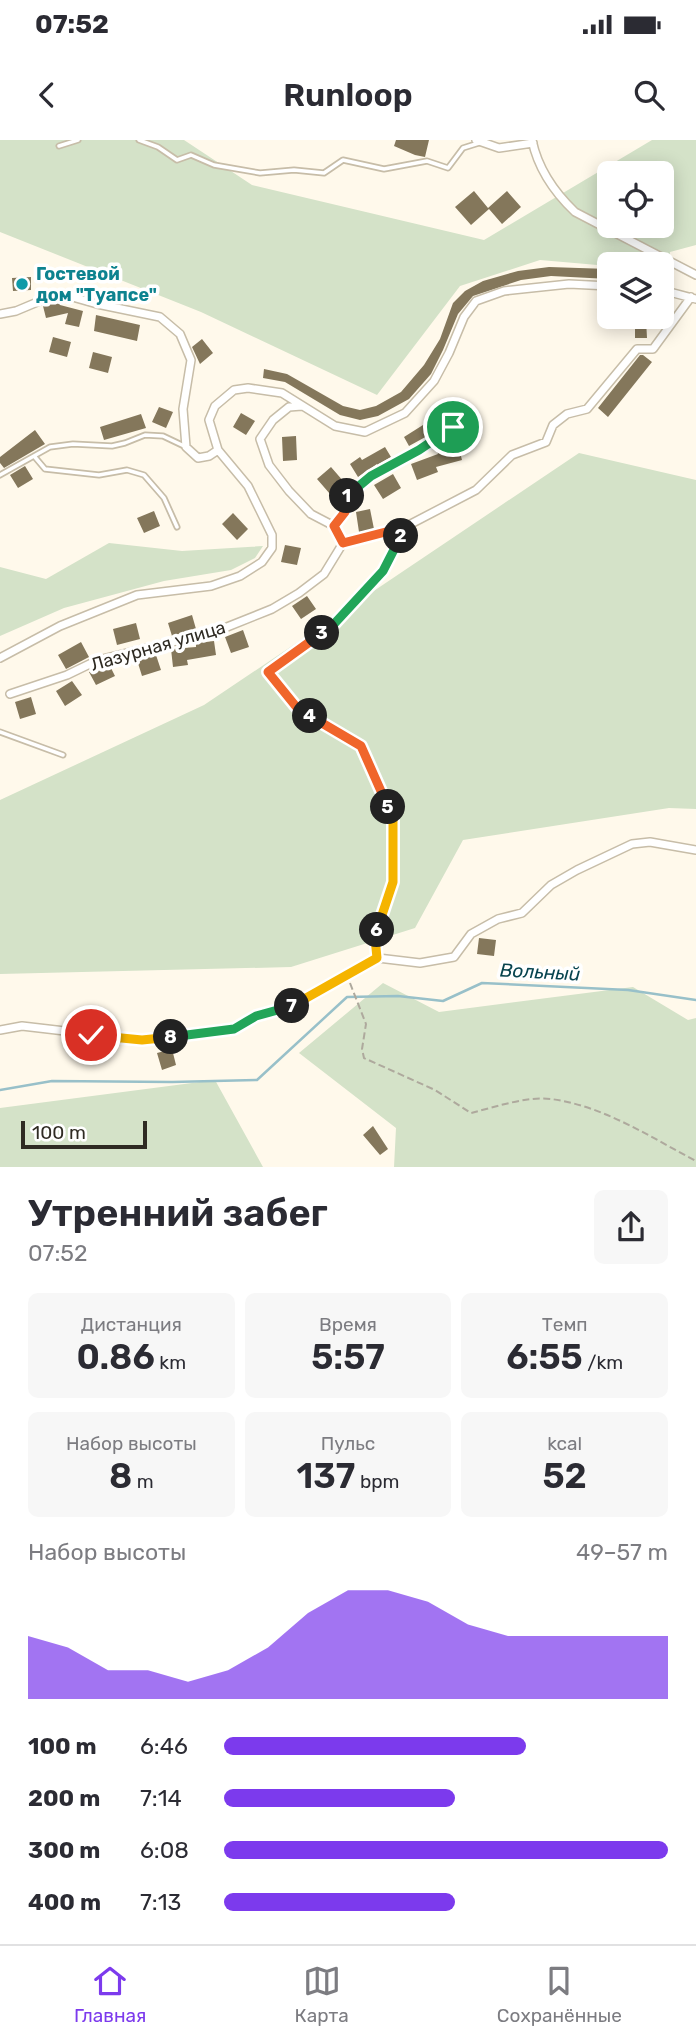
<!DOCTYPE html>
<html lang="ru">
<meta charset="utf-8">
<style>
:root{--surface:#fff;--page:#f7f7f7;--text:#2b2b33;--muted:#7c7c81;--line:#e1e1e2;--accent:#7c3aed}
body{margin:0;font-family:Rubik,sans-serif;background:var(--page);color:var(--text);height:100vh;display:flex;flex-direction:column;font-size:26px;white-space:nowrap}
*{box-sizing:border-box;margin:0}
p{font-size:23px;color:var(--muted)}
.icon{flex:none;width:38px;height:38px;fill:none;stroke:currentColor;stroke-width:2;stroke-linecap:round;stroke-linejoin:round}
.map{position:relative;height:1027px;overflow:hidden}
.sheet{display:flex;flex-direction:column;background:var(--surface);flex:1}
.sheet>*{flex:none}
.tools{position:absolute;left:597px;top:21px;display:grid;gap:14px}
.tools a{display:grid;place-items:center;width:77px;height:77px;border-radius:10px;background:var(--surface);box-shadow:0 4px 18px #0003;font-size:35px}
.scale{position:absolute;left:21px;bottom:18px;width:126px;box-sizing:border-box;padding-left:7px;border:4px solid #2f2b23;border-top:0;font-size:19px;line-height:24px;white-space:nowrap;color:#2f2b23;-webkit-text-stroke:5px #fff;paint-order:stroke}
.pin{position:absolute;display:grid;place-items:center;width:60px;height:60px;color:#fff;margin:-30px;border:4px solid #fff;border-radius:50%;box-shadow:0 2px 7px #0007}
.km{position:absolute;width:35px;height:35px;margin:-18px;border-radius:50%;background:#222;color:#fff;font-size:19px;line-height:35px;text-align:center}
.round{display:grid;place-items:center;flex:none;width:74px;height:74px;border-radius:10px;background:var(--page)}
.summary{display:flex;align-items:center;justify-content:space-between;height:119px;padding:0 28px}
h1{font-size:38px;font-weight:600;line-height:52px}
.metrics{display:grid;grid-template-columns:repeat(3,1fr);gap:10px;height:119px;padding:7px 28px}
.metrics div{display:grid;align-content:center;border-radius:10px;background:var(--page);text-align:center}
.metrics b{font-size:35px;font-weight:600}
.metrics small{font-size:19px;font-weight:400}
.metrics p{font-size:19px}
.chart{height:196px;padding:14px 28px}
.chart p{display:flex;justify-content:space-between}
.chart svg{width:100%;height:126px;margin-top:7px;fill:var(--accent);opacity:.7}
ul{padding:0 28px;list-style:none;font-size:23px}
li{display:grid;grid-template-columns:112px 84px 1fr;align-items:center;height:52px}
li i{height:18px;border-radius:9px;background:var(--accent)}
.status{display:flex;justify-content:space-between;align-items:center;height:49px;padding:0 35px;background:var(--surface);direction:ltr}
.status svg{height:19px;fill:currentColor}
header{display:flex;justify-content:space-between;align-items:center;height:91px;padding:0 28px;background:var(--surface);font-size:32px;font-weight:600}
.tabs{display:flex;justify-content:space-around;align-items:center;height:98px;border-top:2px solid var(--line);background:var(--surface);font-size:19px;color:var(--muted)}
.tabs a{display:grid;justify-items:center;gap:4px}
.tabs .on{color:var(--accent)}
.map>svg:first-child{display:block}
.green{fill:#d4e2c8;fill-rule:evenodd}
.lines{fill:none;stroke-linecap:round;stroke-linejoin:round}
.stream{stroke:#98c0c9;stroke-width:2.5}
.building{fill:#84775b}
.service-casing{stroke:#c7bda8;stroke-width:7}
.minor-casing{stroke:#c7bda8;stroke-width:10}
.path{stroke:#aea99d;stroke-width:2;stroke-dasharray:7 3.5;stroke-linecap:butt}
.service{stroke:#fff;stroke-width:3.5}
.minor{stroke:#fff;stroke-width:7}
.split-1-casing{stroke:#fff;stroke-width:14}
.split-2-casing{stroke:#fff;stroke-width:14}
.split-3-casing{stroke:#fff;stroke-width:14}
.split-4-casing{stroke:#fff;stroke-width:14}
.split-5-casing{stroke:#fff;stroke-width:14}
.split-6-casing{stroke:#fff;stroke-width:14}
.split-7-casing{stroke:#fff;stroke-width:14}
.split-8-casing{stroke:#fff;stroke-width:14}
.split-9-casing{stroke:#fff;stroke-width:14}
.split-1{stroke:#22a559;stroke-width:9}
.split-2{stroke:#f0652b;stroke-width:9}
.split-3{stroke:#22a559;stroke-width:9}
.split-4{stroke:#f0652b;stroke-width:9}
.split-5{stroke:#f0652b;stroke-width:9}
.split-6{stroke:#f5b400;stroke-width:9}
.split-7{stroke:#f5b400;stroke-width:9}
.split-8{stroke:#22a559;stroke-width:9}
.split-9{stroke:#f5b400;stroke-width:9}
.culture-dot{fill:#0f9aa8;stroke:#fff;stroke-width:2.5}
.labels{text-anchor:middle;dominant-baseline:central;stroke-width:7;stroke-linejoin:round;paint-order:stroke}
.culture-label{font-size:18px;font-weight:bold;fill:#0d838f;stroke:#fff;text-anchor:start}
.street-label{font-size:18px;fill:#2f2b23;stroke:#fff}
.water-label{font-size:19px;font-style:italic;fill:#07444f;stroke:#fff}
</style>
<div class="status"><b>07:52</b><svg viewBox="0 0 49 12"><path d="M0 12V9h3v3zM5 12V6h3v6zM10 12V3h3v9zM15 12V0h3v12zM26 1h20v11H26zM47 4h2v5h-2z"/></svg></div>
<header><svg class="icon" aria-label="back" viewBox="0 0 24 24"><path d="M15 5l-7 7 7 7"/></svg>Runloop<svg class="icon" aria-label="search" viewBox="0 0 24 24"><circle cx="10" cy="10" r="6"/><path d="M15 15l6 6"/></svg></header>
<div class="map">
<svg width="696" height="1027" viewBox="0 0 696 1027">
<rect width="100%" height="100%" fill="#fff9eb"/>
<path class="green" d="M 0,0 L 184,0 L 252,45 L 484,100 L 652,0 L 696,0 L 696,105 L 670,112 L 668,139 L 662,139 L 662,124 L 609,126 L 540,120 L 460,146 L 377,255 L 201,172 L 0,92 ZM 609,33 L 662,33 L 662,86 L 609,86 Z
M 579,313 L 696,340 L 696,669 L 669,668 L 463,700 L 415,788 L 291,827 L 0,834 L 0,660 L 204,565 Z
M 109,403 L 182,411 L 263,406 L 255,418 L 231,430 L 164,441 L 64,468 L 0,496 L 0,427 L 46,439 Z
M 383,843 L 439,872 L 633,847 L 688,880 L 696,878 L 696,1027 L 394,1027 L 396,988 L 299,913 Z
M 215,940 L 263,1027 L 0,1027 L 0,968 Z"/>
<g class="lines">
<path class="stream" d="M 0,950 L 52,941 L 172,942 L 257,940 L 347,857 L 398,856 L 443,861 L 482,843 L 628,850 L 696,860"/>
</g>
<path class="building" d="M 396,0 L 429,0 L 425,17 L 415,15 L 394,6 Z
M 474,51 L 488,68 L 507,51 L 521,67 L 502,84 L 489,69 L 471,85 L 455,67 Z
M 549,127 L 609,129 L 609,139 L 551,136 L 521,140 L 473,156 L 458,174 L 443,210 L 431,234 L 409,259 L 378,276 L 360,280 L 340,275 L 285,242 L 263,238 L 264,229 L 287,234 L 343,266 L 360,270 L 376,266 L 401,252 L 424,225 L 440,199 L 453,163 L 465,151 L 483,141 L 518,131 Z
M 31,137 L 31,150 L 13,151 L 12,138 Z
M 59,161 L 60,165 L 83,171 L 79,187 L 65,184 L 68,173 L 46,178 L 43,166 Z
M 662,173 L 670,176 L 663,184 L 646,179 L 647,198 L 635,198 L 635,177 L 662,177 Z
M 96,175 L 140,185 L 137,201 L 94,191 Z
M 53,197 L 71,202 L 67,217 L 49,212 Z
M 202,199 L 213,213 L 200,224 L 192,207 Z
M 93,212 L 112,217 L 108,233 L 89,228 Z
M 640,215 L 643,215 L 652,222 L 608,277 L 598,268 Z
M 159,267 L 173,272 L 166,288 L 152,282 Z
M 241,273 L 255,281 L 246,295 L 233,287 Z
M 141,274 L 146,288 L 104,300 L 100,287 Z
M 423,285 L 429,295 L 409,306 L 404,297 Z
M 35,290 L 45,304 L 4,328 L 0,323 L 0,317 Z
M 296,296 L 297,320 L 283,321 L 282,297 Z
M 457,301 L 462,320 L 436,327 L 438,332 L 417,340 L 411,324 L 438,314 L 436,307 Z
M 385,307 L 391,317 L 377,325 L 377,324 L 358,337 L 350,324 L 360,317 L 362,320 Z
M 25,326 L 33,339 L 18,348 L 10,335 Z
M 331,327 L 344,342 L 330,354 L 317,339 Z
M 393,334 L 401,348 L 383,359 L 374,345 Z
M 370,369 L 374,389 L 359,392 L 356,372 Z
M 154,371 L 160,386 L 144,393 L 137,378 Z
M 233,373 L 248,389 L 237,400 L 222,384 Z
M 285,405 L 301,408 L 297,425 L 281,422 Z
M 307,456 L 316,469 L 301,479 L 292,466 Z
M 192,475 L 196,489 L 172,496 L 168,483 Z
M 136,483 L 140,499 L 117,505 L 113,489 Z
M 243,490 L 249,507 L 231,513 L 225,497 Z
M 214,501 L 216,515 L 187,520 L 188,525 L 173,527 L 171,509 L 196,507 L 196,503 Z
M 81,502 L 89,517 L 66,529 L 58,515 Z
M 156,515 L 161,530 L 142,536 L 137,520 Z
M 109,524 L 115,536 L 96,545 L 89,532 Z
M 72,541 L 82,555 L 65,566 L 56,551 Z
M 31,557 L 36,574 L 20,579 L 15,562 Z
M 479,798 L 496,800 L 494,816 L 477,814 Z
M 172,909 L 176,925 L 162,930 L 157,913 Z
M 373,986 L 388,1009 L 380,1015 L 363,995 Z"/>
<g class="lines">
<defs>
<path id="service" d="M 139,0 L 158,7 L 177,20 L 191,15 L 214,25 L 260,33 L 294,30 L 324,33 L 343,20 L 384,29 L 427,21 L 448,28 L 463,8 L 479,3
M 59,6 L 78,0
M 34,316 L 45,329 L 99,335 L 127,330 L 144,335 L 164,358 L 177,387
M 0,335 L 50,307 L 73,304 L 112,306 L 125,303 L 145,295 L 163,296 L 184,306
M 0,592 L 63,615"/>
<path id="minor" d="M 476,0 L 499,8 L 533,3
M 532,0 C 538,29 554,52 575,72 L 696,135
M 662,150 L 696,159
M 0,174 L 16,171 L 47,158 L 62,154 L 97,164 L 160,177 L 180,194 L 191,220 L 183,269 L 186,307 L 198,318 L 209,316 L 218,310 L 209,280 L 215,266 L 234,250 L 248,248 L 282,253 L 335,286 L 365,292 L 405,273 L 434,241 L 449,213 L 464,177 L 476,161 L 504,151 L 569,144 L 609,146
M 302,266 L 289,267 L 273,280 L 260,299 L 269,325 L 289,351 L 311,374 L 334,386
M 343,403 L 405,387 L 476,350 L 512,315 L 546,302 L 553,285 L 567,274 L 587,269 L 637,209 L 653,209 L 691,157
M 0,518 L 60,486 L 137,455 L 211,446 L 240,436 L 262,422 L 272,408 L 272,395 L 248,346 L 218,310
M 10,554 L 67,535 L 98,520 L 217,491 L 272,469 L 299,453 L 324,434 L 343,403 L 334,386 L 345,372 L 347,357 L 371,336 L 461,283
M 0,890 L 22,886 L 142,900 L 234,889 L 256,876 L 296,865 L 335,841 L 378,818 L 420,823 L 454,817 L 471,794 L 498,779 L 522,773 L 551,745 L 577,730 L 632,704 L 650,702 L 696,710"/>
</defs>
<use href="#service" class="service-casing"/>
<use href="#minor" class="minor-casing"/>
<path class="path" d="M 376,810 L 375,798 L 393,742 L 393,678 L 361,606 L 298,569 L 268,532 L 334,484 L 383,431 L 400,396
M 350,843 L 366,884 L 362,909 L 364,918 L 435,950 L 471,973 C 495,967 527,956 551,959 C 604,966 650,997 696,1021"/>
<use href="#service" class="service"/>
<use href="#minor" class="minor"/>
</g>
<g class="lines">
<defs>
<path id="split-1" d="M 347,356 L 371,336 L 419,310 L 453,287"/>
<path id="split-2" d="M 347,356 L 345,372 L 334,386 L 343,403 L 405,387 L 401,396"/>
<path id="split-3" d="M 322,493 L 334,484 L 383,431 L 401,396"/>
<path id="split-4" d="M 310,576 L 298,569 L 268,532 L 322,493"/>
<path id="split-5" d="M 310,576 L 361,606 L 388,667"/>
<path id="split-6" d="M 377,790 L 393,742 L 393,678 L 388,667"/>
<path id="split-7" d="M 292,866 L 377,818 L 375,798 L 377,790"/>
<path id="split-8" d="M 171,897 L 234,889 L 256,876 L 292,866"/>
<path id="split-9" d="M 91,895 L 142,900 L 171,897"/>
</defs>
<use href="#split-1" class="split-1-casing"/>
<use href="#split-2" class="split-2-casing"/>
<use href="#split-3" class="split-3-casing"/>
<use href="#split-4" class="split-4-casing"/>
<use href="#split-5" class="split-5-casing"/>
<use href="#split-6" class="split-6-casing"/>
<use href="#split-7" class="split-7-casing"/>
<use href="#split-8" class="split-8-casing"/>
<use href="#split-9" class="split-9-casing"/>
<use href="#split-1" class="split-1"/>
<use href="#split-2" class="split-2"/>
<use href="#split-3" class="split-3"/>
<use href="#split-4" class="split-4"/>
<use href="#split-5" class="split-5"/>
<use href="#split-6" class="split-6"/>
<use href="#split-7" class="split-7"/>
<use href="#split-8" class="split-8"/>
<use href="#split-9" class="split-9"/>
</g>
<circle class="culture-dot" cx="22" cy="144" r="7"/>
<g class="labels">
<g class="culture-label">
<text x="36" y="134">Гостевой<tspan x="36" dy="21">дом "Туапсе"</tspan></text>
</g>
<g class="street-label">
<text transform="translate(158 506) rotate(-16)">Лазурная улица</text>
</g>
<g class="water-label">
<text transform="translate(540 832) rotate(3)">Вольный</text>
</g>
</g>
</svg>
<div class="tools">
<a><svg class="icon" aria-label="locate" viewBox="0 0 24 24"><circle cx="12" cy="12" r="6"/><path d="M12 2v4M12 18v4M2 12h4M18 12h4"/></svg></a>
<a><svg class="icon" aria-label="layers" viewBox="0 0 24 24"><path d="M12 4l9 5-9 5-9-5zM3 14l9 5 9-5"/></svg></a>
</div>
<div class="scale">100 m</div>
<div class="pin" style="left:453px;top:287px;background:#1e9e55"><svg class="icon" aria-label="arrive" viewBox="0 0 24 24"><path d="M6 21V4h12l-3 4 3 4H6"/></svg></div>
<div class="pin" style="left:91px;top:895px;background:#d93025"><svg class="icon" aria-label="check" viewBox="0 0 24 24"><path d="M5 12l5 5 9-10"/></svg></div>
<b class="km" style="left:347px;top:356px">1</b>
<b class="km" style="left:401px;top:396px">2</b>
<b class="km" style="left:322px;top:493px">3</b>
<b class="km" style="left:310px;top:576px">4</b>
<b class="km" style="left:388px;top:667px">5</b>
<b class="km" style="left:377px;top:790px">6</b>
<b class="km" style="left:292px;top:866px">7</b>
<b class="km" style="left:171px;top:897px">8</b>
</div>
<section class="sheet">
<div class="summary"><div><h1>Утренний забег</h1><p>07:52</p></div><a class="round"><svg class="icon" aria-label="share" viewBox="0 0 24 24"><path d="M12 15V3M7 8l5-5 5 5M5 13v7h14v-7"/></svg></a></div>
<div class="metrics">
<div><p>Дистанция</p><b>0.86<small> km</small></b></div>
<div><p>Время</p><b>5:57</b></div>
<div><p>Темп</p><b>6:55<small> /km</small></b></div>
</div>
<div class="metrics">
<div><p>Набор высоты</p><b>8<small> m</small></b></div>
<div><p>Пульс</p><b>137<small> bpm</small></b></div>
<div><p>kcal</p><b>52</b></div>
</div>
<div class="chart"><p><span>Набор высоты</span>49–57 m</p>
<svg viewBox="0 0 160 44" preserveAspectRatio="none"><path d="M0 44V22L10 26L20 34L30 34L40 38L50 34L60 26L70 14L80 6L90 6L100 10L110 18L120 22L130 22L140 22L150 22L160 22V44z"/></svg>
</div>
<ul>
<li><b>100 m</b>6:46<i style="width:68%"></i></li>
<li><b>200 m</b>7:14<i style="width:52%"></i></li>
<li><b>300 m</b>6:08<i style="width:100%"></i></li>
<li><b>400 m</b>7:13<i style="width:52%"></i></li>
</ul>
</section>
<nav class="tabs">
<a class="on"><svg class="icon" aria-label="home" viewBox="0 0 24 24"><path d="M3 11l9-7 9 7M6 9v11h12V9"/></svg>Главная</a>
<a><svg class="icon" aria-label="map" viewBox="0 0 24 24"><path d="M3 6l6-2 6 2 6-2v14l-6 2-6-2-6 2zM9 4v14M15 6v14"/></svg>Карта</a>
<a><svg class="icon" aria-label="saved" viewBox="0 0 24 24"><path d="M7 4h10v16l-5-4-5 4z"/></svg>Сохранённые</a>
</nav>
